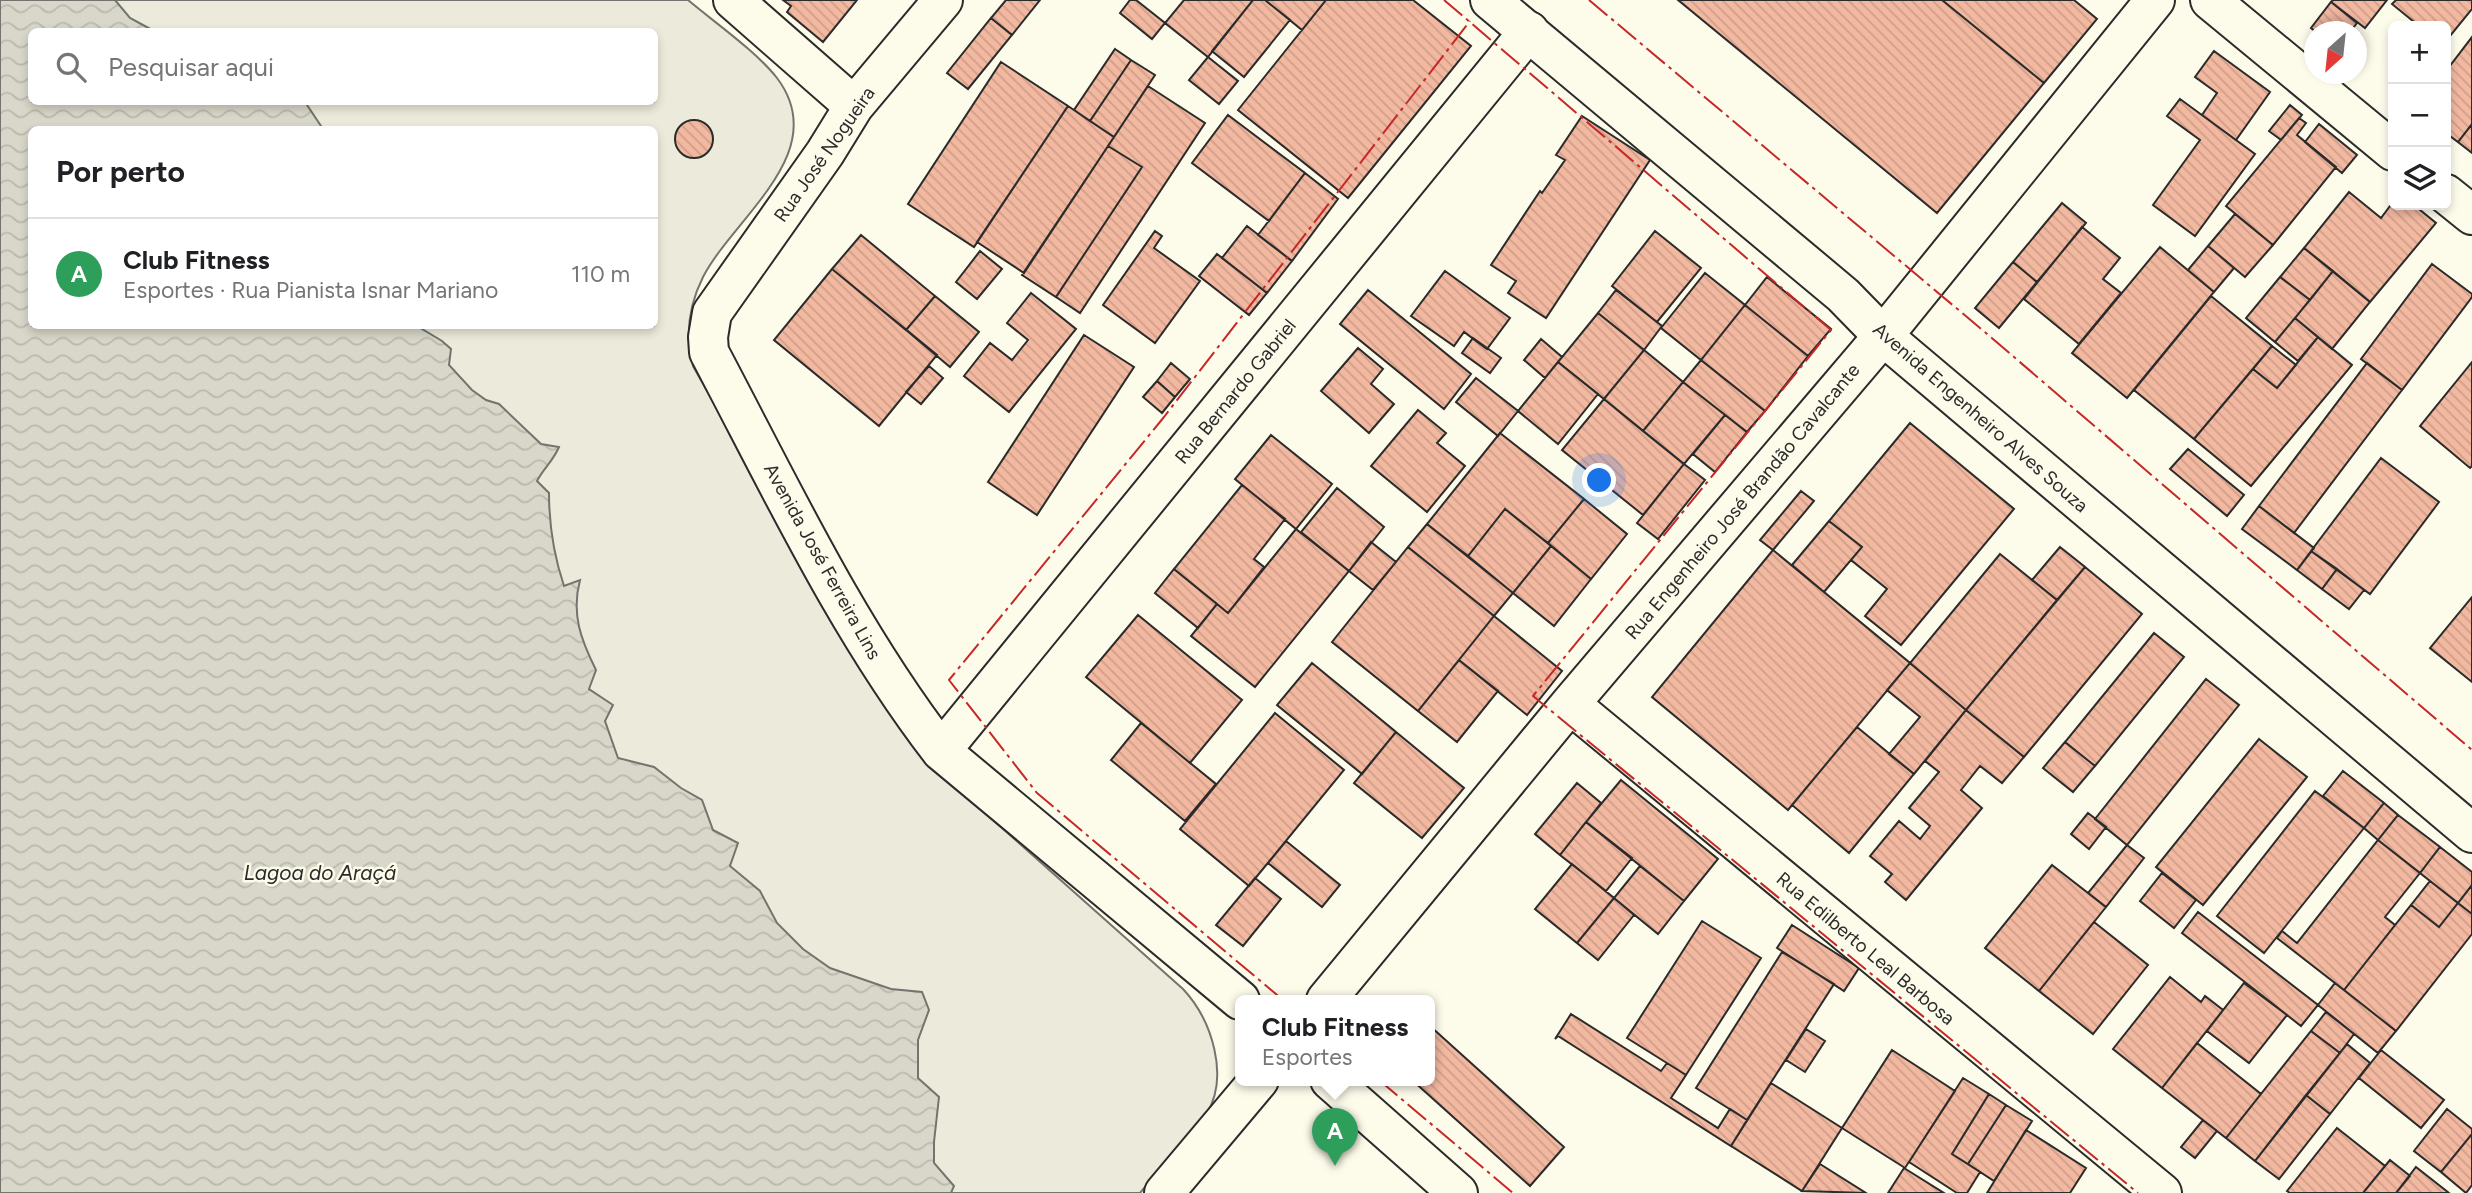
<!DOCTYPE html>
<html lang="pt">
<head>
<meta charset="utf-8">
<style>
  :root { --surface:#fff; --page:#f2f2f2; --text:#202124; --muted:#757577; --line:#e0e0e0; --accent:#1a73e8 }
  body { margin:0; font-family:Figtree,sans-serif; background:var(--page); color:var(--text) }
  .controls { position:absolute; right:21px; top:21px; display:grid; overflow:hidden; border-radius:10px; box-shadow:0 4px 10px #0003 }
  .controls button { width:63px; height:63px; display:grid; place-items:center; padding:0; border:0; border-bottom:2px solid var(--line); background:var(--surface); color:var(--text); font:35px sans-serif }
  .compass { position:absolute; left:2304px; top:21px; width:63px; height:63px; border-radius:50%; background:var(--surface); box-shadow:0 4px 10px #0003; rotate:207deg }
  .you { position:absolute; left:1600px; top:481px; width:24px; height:24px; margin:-18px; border:5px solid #fff; border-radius:50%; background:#1a73e8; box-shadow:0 0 0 10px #1a73e833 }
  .badge { display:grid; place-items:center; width:46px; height:46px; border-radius:50%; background:var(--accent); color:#fff; font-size:23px; font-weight:700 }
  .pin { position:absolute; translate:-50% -58px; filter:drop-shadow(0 2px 4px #0008) }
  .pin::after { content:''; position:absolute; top:37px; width:24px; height:21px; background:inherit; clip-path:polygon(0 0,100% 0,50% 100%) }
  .popup { position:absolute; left:1235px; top:995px; width:200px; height:91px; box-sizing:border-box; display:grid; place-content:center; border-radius:10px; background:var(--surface); filter:drop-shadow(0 2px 5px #0005); font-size:23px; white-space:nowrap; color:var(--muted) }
  .popup b { font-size:26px; color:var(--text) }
  .popup::after { content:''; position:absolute; left:50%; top:100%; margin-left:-14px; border:14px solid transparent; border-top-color:var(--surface) }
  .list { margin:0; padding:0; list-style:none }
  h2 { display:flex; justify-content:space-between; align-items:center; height:91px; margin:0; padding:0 28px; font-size:30px }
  h2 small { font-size:23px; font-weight:400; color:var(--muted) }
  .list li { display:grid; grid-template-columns:46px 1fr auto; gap:21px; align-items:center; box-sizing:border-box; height:112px; padding:0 28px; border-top:2px solid var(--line) }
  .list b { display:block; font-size:26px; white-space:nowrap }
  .list p { margin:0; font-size:23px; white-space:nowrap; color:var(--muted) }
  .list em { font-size:23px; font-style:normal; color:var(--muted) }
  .icon { flex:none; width:38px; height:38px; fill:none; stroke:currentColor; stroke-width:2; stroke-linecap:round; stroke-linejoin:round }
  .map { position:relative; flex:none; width:2472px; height:1193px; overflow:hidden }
  .search { position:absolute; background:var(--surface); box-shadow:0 4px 10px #0003; left:28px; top:28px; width:630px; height:77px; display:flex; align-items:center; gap:18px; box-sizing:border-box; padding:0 24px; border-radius:10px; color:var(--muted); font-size:26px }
  .panel { position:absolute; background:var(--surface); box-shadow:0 4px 10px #0003; left:28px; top:126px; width:630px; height:203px; border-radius:10px }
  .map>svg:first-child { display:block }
  .green { fill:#ecebdb; stroke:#74746e; stroke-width:2; fill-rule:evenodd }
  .water { fill:url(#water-waves); stroke:#74746e; stroke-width:2 }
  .building { fill:url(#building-back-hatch); stroke:#2b2b2b; stroke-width:2 }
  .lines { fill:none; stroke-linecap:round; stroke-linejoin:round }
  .street-casing { stroke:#2b2b2b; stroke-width:42 }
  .secondary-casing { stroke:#2b2b2b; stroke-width:42 }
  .street { stroke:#fdfbea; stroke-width:38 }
  .secondary { stroke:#fdfbea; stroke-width:38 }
  .power { stroke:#c62828; stroke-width:2; stroke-dasharray:24 5 3.5 5; stroke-linecap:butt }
  .labels { text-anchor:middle; stroke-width:5; stroke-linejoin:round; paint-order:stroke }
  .street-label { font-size:19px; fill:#2b2b2b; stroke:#fdfbea }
  .water-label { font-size:21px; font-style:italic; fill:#2b2b2b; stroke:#fdfbea }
</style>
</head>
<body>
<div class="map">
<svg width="2472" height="1193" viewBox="0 0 2472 1193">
  <defs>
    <pattern id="water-waves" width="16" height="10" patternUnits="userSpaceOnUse" patternTransform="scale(1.75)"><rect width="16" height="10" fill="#d8d7c9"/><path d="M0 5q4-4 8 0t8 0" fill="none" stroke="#bab9ad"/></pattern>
    <pattern id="building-back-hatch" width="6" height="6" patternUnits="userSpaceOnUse" patternTransform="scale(1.75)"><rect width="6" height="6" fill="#f2b8a0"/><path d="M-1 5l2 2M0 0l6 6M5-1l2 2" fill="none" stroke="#d09e8a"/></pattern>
  </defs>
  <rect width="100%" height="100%" fill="#fdfbea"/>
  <!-- green -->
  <path class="green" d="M0 0H688C714 22 757 52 777 78 833 152 734 217 703 277 689 305 685 336 693 366L844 632 937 770 1183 989C1212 1020 1230 1077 1206 1115L1140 1193H0ZM32 32H654V102H32ZM32 130H654V326H32Z"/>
  <!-- water -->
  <path class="water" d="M0 0H115L130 18 154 31 32 32V102H305L323 129 32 130V326H417L442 341 451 349 449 365 472 390 486 400 499 404 541 444 559 447C553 461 544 468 537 481L549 493C549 525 554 556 564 586L580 580C571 614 581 640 596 670L589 689 613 705 605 721 618 758 654 767 681 788 702 800 713 830 738 843 730 866 760 891 777 923 803 949 830 968 891 989 922 992 929 1010 918 1040V1078L939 1097 934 1142V1163L954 1186 951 1193H0Z"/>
  <!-- building -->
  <path class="building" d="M783 0H857L823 42 787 12 791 6Z
    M1006 0H1040L1012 35 991 18Z
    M1130 0H1136L1165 23 1152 39 1120 13Z
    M1184 0H1253L1208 57 1165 23Z
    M1253 0H1265L1290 20 1244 77 1212 51Z
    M1265 0H1326L1302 30Z
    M1326 0H1413L1471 46 1348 198 1238 110Z
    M1678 0H1942L2044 83 1937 213Z
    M1942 0H2074L2097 19 2044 83Z
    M2333 0H2387L2365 28 2331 2Z
    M2396 0H2472V9L2446 41V26H2419L2392 4Z
    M2331 2 2357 23 2350 32H2316L2311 28Z
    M991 18 1012 35 968 89 947 73Z
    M2472 37V124L2458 142 2446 133V71Z
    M1115 49 1131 60 1090 121 1074 110Z
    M2214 51 2270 92 2236 140 2202 115 2217 93 2195 77Z
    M1208 57 1238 81 1219 104 1189 80Z
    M1131 60 1155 75 1114 137 1090 121Z
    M1001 62 1068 106 974 247 908 204Z
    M1148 86 1205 123 1080 313 1056 297 1142 167 1108 146Z
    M2180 99 2255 154 2195 236 2153 205 2200 140 2167 116Z
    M2290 105 2302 115 2281 140 2269 131Z
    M1068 106 1114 137 1024 273 977 242Z
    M1228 115 1305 173 1269 221 1192 163Z
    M1582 116 1650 160 1546 318 1508 293 1516 281 1491 265 1540 191 1542 193 1565 160 1556 155Z
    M2299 118 2306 123 2297 135 2336 167 2273 245 2226 206Z
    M675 139a19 19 0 1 1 38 0a19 19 0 1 1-38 0Z
    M2319 124 2357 155 2342 173 2305 142Z
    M2472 124V153L2458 142Z
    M1108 146 1142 167 1056 297 1022 275Z
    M1305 173 1338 199 1292 261 1258 235Z
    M2349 192 2381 218 2393 202V205H2414L2436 223 2370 302 2304 248Z
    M2062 203 2086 223 2037 282 2013 262Z
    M2235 214 2273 245 2245 277 2208 246Z
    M1247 226 1292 261 1267 293 1222 258Z
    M2082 227 2120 258 2103 279 2121 293 2079 344 2024 299Z
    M1155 231 1162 236 1154 248 1200 281 1155 343 1103 305Z
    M1655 231 1701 268 1657 322 1612 286Z
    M861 235 935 296 906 330 832 269Z
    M2208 246 2234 268 2214 292 2188 270Z
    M2160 247 2214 292 2127 398 2072 353Z
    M2304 248 2333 271 2310 300 2280 277Z
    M980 251 1002 269 977 299 956 282Z
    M1217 254 1267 293 1249 315 1199 276Z
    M2013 262 2037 282 1999 328 1975 308Z
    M2432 264 2472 294V297L2402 390 2361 359Z
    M832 269 937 355 879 426 774 340Z
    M1445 271 1510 318 1487 349 1464 332 1454 346 1411 316Z
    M2333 271 2370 302 2332 349 2295 318Z
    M1705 273 1745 305 1701 360 1661 328Z
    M1767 277 1831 329 1808 356 1745 305Z
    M2280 277 2310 300 2275 342 2246 318Z
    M1368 290 1471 374 1444 409 1340 324Z
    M1616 290 1662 326 1644 350 1598 313Z
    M1031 293 1076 329 1009 412 964 376 990 343 1012 360 1028 340 1007 323Z
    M935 296 979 332 950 367 906 330Z
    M2211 296 2272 346 2194 439 2134 390Z
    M1745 305 1808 356 1765 411 1701 360Z
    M1598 313 1644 350 1604 399 1558 362Z
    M2295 318 2318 337 2298 361 2275 342Z
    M1084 335 1134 367 1037 515 988 482Z
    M2318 337 2352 365 2251 486 2194 439 2253 369 2277 388Z
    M1473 338 1501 358 1490 373 1462 353Z
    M1541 339 1562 357 1545 378 1524 360Z
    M2272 346 2296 365 2277 388 2253 369Z
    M1358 348 1383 369 1371 384 1394 404 1369 433 1321 391Z
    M1644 350 1683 382 1643 431 1604 399Z
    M1701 360 1765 411 1747 432 1683 382Z
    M1558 362 1598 394 1558 444 1518 411Z
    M2472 362V466L2470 468 2420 426Z
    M1171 363 1190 379 1175 397 1157 381Z
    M2367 363 2402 390 2294 533 2259 506Z
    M929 366 943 378 921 404 906 392Z
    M1476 378 1518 411 1498 436 1456 402Z
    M1157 381 1175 397 1162 413 1143 397Z
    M1683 382 1725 415 1684 464 1643 431Z
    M1604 399 1684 464 1643 515 1562 450Z
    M1418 410 1446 433 1437 443 1465 466 1427 512 1371 466Z
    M1725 415 1747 432 1715 472 1693 454Z
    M1910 423 2014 509 1901 645 1865 616 1887 589 1851 560 1862 547 1829 521Z
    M1500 433 1584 499 1548 543 1505 509 1468 556 1427 524Z
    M1271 435 1332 484 1296 529 1235 479Z
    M2188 449 2244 495 2227 516 2170 469Z
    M2381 458 2439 502 2370 594 2311 551Z
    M1684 464 1705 480 1658 539 1637 523Z
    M1242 485 1285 519 1254 559 1264 567 1228 613 1174 569Z
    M1337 488 1384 527 1349 571 1301 532Z
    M1801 491 1814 501 1773 550 1760 540Z
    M1584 499 1627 534 1591 579 1548 543Z
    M2259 506 2314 548 2297 570 2242 529Z
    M1505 509 1551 546 1513 593 1468 556Z
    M1829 521 1862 547 1824 592 1792 565Z
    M1427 524 1513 593 1494 616 1408 547Z
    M1296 529 1349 571 1255 687 1191 636 1217 604 1228 613Z
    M1371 542 1396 562 1373 590 1349 571Z
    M1551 546 1591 579 1554 626 1513 593Z
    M1408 547 1494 616 1418 711 1332 642Z
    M2060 547 2085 567 2057 600 2032 580Z
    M1773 550 1910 663 1788 810 1652 697Z
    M2311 551 2337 569 2322 589 2297 570Z
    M2000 554 2057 600 1966 710 1910 663Z
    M2085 567 2142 614 2024 757 1966 710Z
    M1174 569 1217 604 1198 628 1155 593Z
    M2337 569 2364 590 2349 609 2322 589Z
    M2472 597V682L2430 648Z
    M1138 615 1242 700 1190 763 1086 677Z
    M1494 616 1562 671 1527 715 1459 660Z
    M2154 633 2184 657 2095 766 2065 742Z
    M1459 660 1498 691 1457 742 1418 711Z
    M1312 663 1396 732 1362 774 1277 705Z
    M1910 663 1966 710 1914 774 1889 754 1920 717 1887 690Z
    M2206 679 2239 705 2127 845 2095 819Z
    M1966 710 2024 757 2002 783 1980 766 1961 790 1982 808 1906 900 1885 882 1892 874 1870 856 1899 821 1920 839 1930 826 1909 808 1939 772 1925 761Z
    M1275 713 1344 770 1249 886 1180 829Z
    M1141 723 1216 784 1185 821 1111 760Z
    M1857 727 1914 774 1849 853 1792 805Z
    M1396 732 1464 788 1422 838 1354 783Z
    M2259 739 2307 777 2203 905 2156 867Z
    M2065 742 2095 766 2073 792 2043 768Z
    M2343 771 2384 803 2364 828 2323 796Z
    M1621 780 1718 859 1684 901 1586 822Z
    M1577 783 1601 803 1560 855 1535 834Z
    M2315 791 2364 828 2264 953 2217 916Z
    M2384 803 2398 815 2378 840 2364 828Z
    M2088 813 2106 827 2089 849 2071 834Z
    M2398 815 2440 847 2420 873 2378 840Z
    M1586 822 1632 858 1606 891 1560 855Z
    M2378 840 2420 873 2385 917 2395 925 2344 990 2277 938 2282 931 2297 943Z
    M1286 841 1340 885 1322 907 1268 863Z
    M2127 845 2144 858 2106 907 2088 893Z
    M2440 847 2472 872V885L2458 903 2420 873Z
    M1572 864 1614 898 1577 943 1535 909Z
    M2052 865 2106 907 2039 991 1985 948Z
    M1640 866 1684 901 1658 934 1614 898Z
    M2162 873 2196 900 2174 928 2140 901Z
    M1255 878 1281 899 1243 946 1216 925Z
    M2430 881 2458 903 2439 927 2411 905Z
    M2472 885V914L2458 903Z
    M1614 898 1634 915 1598 960 1577 943Z
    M2458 903 2472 914V934L2396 1031 2344 990 2411 905 2439 927Z
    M2198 912 2318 1005 2301 1026 2182 933Z
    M1702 921 1761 958 1686 1075 1627 1038Z
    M2094 922 2148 965 2093 1034 2039 991Z
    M1792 925 1859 968 1844 991 1777 948Z
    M1782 952 1834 984 1747 1120 1696 1088Z
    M2170 977 2201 1002 2205 996 2223 1010 2162 1088 2113 1049Z
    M2244 983 2287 1015 2249 1063 2207 1031Z
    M2335 983 2396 1031 2378 1053 2318 1005Z
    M2326 1012 2354 1034 2340 1053 2311 1031Z
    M1571 1014 1661 1071 1667 1063 1686 1075 1671 1098 1718 1128 1730 1109 1747 1120 1731 1146 1558 1036 1555 1039Z
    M1430 1026 1564 1147 1530 1186 1412 1080H1430Z
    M1806 1029 1825 1041 1805 1072 1786 1060Z
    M2311 1031 2340 1053 2255 1161 2226 1138Z
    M2197 1043 2261 1094 2226 1138 2162 1088Z
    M2347 1044 2370 1063 2330 1114 2306 1095Z
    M1892 1050 1955 1091 1905 1168 1842 1128Z
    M2381 1050 2444 1100 2421 1128 2359 1078Z
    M1963 1078 1989 1094 1952 1154 1980 1172 1967 1193H1957L1909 1162Z
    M1771 1083 1842 1128 1802 1191 1731 1146Z
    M1989 1094 2006 1105 1968 1164 1952 1154Z
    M2306 1095 2330 1114 2279 1179 2255 1161Z
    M2006 1105 2032 1121 1994 1181 1968 1164Z
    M2447 1109 2472 1129V1134L2441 1172 2414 1151Z
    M2203 1120 2217 1131 2195 1158 2181 1147Z
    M2337 1128 2385 1166 2363 1193H2290L2287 1191Z
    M2026 1130 2086 1168 2070 1193H1987Z
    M2472 1134V1185L2466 1193 2441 1172Z
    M2390 1160 2410 1176 2396 1193H2363Z
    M1820 1164 1866 1193 1802 1191Z
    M2416 1167 2449 1193H2396Z
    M1904 1168 1944 1193H1888Z"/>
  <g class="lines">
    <!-- street casing -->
    <g class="street-casing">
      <path id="street" d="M733 0 854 106
        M943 0 854 106 825 153 712 313 708 337 709 352C781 488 847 629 941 751L1240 1000
        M2210 0 2393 151
        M2446 194 2472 215
        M1570 704 2162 1193
        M941 751 1529 31
        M1326 1000 1570 704 1883 336 2155 0
        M1330 1080 1458 1193
        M1164 1193 1259 1080"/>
    </g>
    <!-- secondary casing -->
    <g class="secondary-casing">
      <path id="secondary" d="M1490 0 1843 295 1883 336 2472 833"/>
    </g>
    <!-- street -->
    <use href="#street" class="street"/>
    <!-- secondary -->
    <use href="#secondary" class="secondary"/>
    <!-- power -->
    <path class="power" d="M1444 0 1831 330 1533 696 2138 1193
      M1589 0 1986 333 2472 750
      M1283 1000 1037 793 949 680 1164 417 1470 21
      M1379 1080 1513 1193"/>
  </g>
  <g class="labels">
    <!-- street labels -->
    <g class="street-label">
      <text transform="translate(824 154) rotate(-55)" y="7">Rua José Nogueira</text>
      <text transform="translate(1235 391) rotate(-51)" y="7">Rua Bernardo Gabriel</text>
      <text transform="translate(1981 417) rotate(41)" y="7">Avenida Engenheiro Alves Souza</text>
      <text transform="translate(1742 501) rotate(-50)" y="7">Rua Engenheiro José Brandão Cavalcante</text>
      <text transform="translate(823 561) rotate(61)" y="7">Avenida José Ferreira Lins</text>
      <text transform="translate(1866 948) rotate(40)" y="7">Rua Edilberto Leal Barbosa</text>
    </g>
    <!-- water labels -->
    <g class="water-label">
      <text x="320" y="880">Lagoa do Araçá</text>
    </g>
  </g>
</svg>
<div class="controls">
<button>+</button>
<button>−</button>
<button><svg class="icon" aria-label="layers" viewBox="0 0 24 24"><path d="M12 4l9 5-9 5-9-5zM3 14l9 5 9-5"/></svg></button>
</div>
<svg class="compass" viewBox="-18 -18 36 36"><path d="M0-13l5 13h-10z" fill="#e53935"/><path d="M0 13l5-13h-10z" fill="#757577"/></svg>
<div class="you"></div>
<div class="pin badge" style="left:1335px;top:1166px;background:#2e9e5b">A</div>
<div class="popup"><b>Club Fitness</b>Esportes</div>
<div class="search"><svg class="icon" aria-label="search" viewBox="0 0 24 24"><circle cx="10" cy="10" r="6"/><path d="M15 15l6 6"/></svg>Pesquisar aqui</div>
<section class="panel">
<h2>Por perto<small></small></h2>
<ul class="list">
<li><span class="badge" style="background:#2e9e5b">A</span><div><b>Club Fitness</b><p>Esportes · Rua Pianista Isnar Mariano</p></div><em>110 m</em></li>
</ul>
</section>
</div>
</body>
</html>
